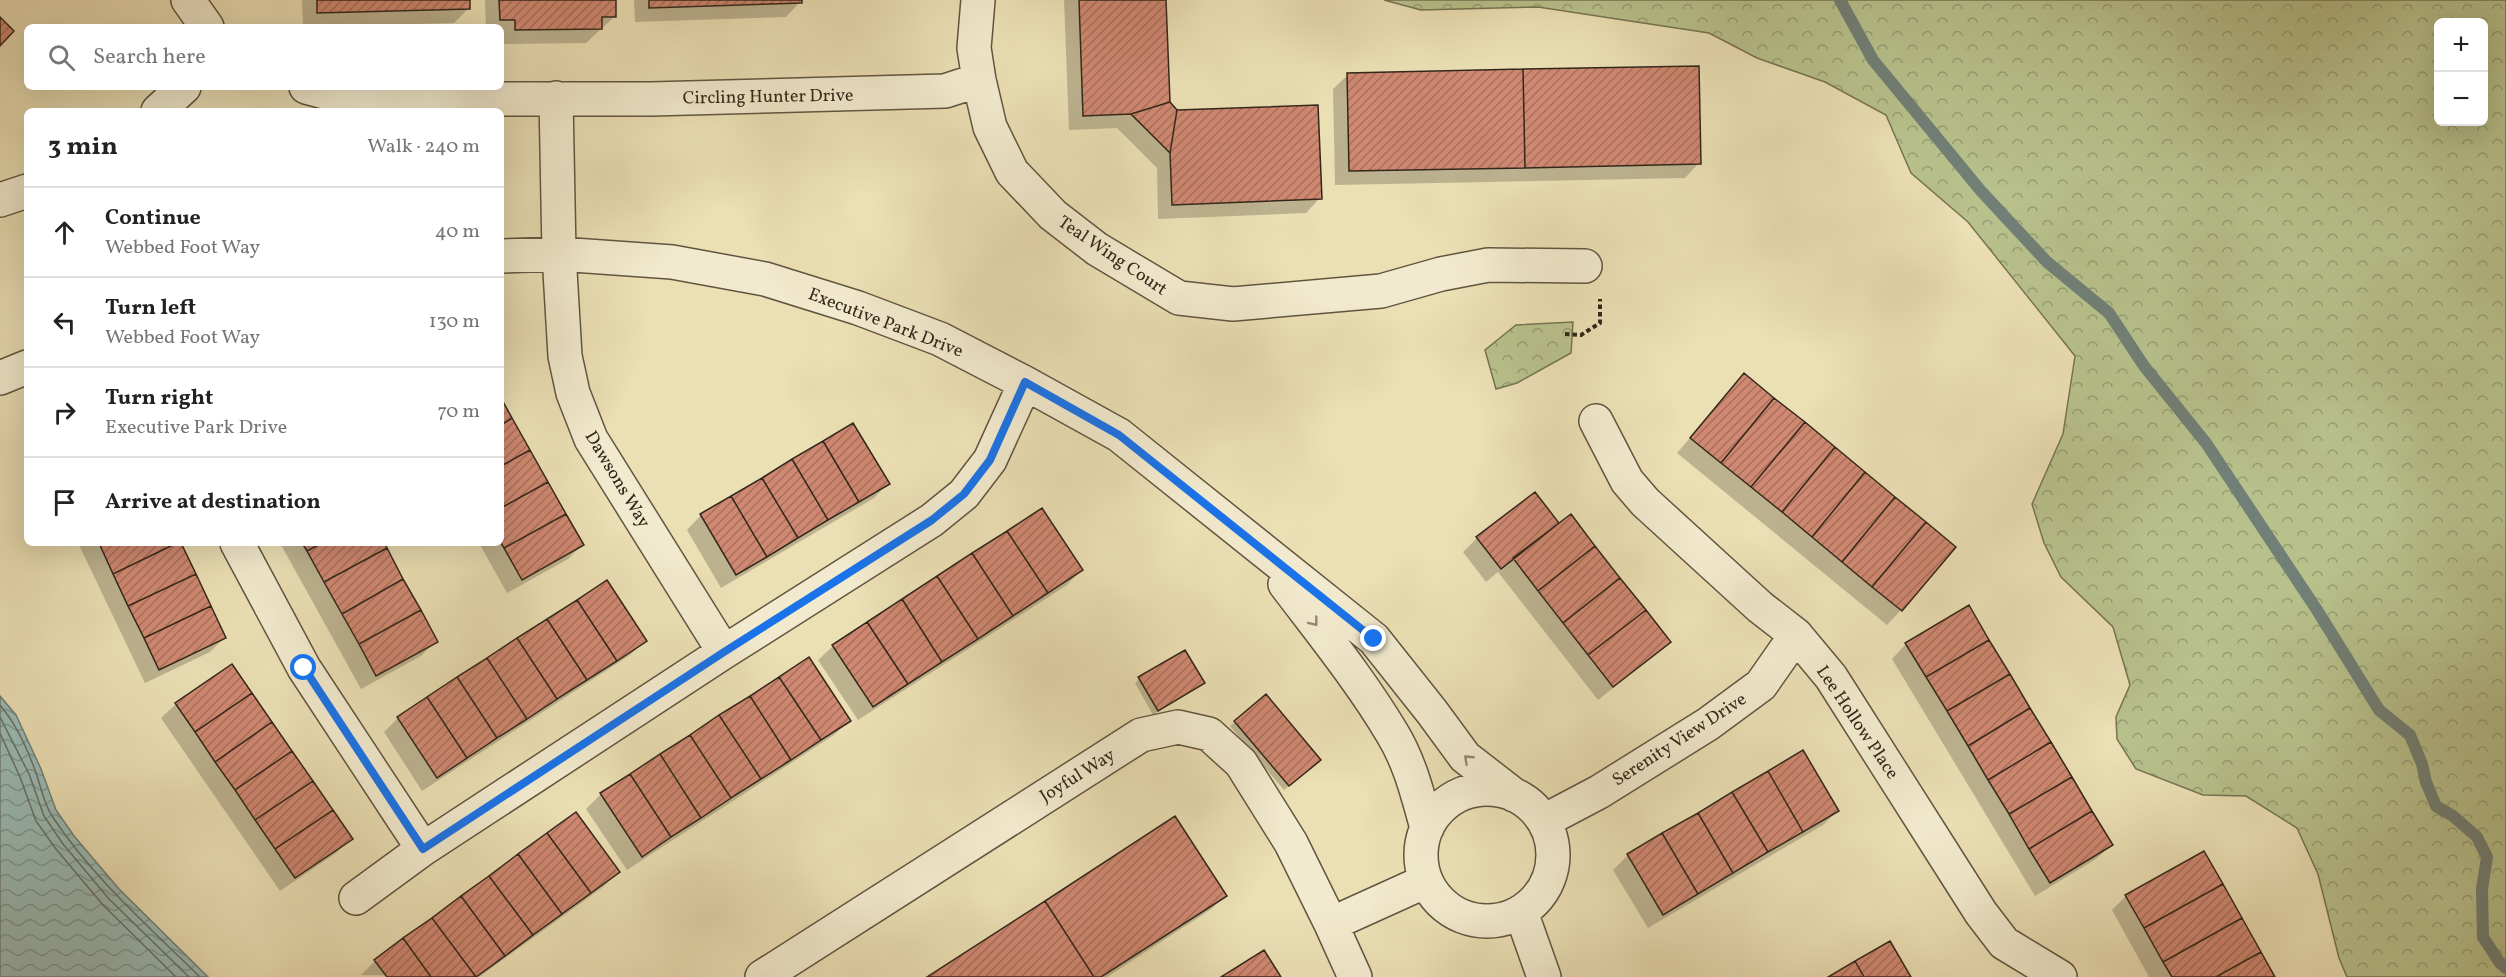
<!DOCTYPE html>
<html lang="en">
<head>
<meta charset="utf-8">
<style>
  :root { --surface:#fff; --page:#f2f2f2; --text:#222; --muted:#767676; --line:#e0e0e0 }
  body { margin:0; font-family:Vollkorn,serif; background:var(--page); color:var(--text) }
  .controls { position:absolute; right:18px; top:18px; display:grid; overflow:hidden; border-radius:9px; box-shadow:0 6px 24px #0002 }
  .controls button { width:54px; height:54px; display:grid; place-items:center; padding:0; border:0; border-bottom:2px solid var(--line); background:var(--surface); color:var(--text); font:30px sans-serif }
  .stop { position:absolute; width:18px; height:18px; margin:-14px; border:4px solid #1a73e8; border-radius:50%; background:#fff }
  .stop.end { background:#1a73e8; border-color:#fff; box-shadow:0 2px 6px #0008 }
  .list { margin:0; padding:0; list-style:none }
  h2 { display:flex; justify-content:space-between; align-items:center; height:78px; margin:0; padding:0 24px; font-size:26px }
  h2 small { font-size:20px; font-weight:400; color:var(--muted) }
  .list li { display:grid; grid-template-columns:39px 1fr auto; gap:18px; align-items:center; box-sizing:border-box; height:90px; padding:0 24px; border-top:2px solid var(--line) }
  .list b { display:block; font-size:22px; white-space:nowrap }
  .list p { margin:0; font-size:20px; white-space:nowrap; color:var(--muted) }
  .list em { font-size:20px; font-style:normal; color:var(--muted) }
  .icon { flex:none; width:33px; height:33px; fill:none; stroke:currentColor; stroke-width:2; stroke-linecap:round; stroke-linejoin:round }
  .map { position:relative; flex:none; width:2506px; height:977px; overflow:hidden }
  .search { position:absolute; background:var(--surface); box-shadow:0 6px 24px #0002; left:24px; top:24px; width:480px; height:66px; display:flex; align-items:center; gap:15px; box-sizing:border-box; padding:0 21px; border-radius:9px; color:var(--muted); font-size:22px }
  .panel { position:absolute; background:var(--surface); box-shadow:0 6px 24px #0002; left:24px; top:108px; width:480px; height:438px; border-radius:9px }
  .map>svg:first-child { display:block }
  .forest { fill:url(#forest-crowns); stroke:#767453; stroke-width:1.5; fill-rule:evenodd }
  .water { fill:url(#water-waves); stroke:#718077; stroke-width:1.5 }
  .shadow { fill:#0003 }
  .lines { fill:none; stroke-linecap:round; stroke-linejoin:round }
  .shore { stroke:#667168; stroke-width:1.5 }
  .stream { stroke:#718077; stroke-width:12 }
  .building { fill:url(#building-hatch); stroke:#33271a; stroke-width:1.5 }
  .street-casing { stroke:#615540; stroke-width:36 }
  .path { stroke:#33271a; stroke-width:4; stroke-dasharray:4.5 3; stroke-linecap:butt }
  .street { stroke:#f2eace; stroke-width:33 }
  .oneway { stroke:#928874 }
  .route { stroke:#1a73e8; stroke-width:8 }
  .labels { text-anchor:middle; stroke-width:6; stroke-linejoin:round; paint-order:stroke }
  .street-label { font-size:18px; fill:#33271a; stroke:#f2eace }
</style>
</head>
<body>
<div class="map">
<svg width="2506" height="977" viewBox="0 0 2506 977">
  <defs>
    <pattern id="forest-crowns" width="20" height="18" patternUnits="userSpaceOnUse" patternTransform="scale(1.5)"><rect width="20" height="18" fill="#b8c18c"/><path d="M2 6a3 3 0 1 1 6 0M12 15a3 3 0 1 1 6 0" fill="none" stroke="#969d72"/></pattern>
    <pattern id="water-waves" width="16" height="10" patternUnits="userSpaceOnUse" patternTransform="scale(1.5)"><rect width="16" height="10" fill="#9abbb5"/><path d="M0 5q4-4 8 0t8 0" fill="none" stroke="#7e9892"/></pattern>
    <pattern id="building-hatch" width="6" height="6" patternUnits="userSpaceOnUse" patternTransform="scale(1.5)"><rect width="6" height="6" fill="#cf8871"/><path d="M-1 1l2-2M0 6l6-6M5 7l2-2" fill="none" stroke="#a96f5c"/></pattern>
  </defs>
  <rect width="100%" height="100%" fill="#ebdfb4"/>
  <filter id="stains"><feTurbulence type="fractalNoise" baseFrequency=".00333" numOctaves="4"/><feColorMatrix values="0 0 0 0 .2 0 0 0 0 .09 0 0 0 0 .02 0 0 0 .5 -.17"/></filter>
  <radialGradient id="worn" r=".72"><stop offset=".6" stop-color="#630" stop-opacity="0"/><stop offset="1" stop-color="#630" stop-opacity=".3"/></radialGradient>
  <!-- forest -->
  <path class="forest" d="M1384 0H2506V977H2347L2339 958 2318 874 2297 828 2246 796 2203 795 2136 769 2117 739 2116 717 2130 685 2113 627 2061 577 2044 543 2032 504 2063 434 2075 356 1968 222 1911 173 1886 115 1825 82 1757 58 1709 33 1538 7 1421 10ZM2484 22V122H2438V22Z
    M1573 322 1571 353 1517 383 1496 389 1485 350 1516 325Z"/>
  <!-- water -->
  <path class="water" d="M0 696 16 715 41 769 56 810 74 836 119 889 208 977H0Z"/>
  <!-- shadow -->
  <path class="shadow" d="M302 0H468L469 8 454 23 303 27Z
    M485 0H614V17L586 43 501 44V27H486Z
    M634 0H800V2L786 17 635 22Z
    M1064 0H1164L1168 103 1177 111 1320 198 1306 213 1158 219 1157 168 1117 128 1069 130Z
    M1348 75 1699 163 1685 178 1335 185 1333 89Z
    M1744 375 1901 610 1887 625 1677 453Z
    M501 401 582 545 568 559 507 593 479 543H501Z
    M888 483 874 498 721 588 687 530 701 515Z
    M1535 494 1559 525 1669 642 1654 656 1598 700 1498 572 1486 582 1463 552 1477 538Z
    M78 543H179L224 638 210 652 145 683Z
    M280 543H382L436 641 421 656 361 689Z
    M1081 570 1067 585 858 720 818 660 833 646Z
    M645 641 630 655 422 791 384 732 398 718Z
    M1906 644 2111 845 2096 859 2035 896 1892 659Z
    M809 659 849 721 834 735 627 870 586 809 601 794Z
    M231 666 351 839 336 853 280 891 161 718 176 704Z
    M1139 679 1203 683 1153 715 1135 683Z
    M1235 722 1314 764 1284 790 1230 726Z
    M1803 752 1837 811 1823 825 1648 928 1613 870 1628 855Z
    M618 872 603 887 479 977 361 975 375 961Z
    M1225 896 1210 910 1107 977H930Z
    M2126 896 2273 977H2149L2112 910Z"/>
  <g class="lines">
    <!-- shore -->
    <path class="shore" d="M0 705C16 724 28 750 36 773 41 787 44 804 52 816 92 877 148 926 200 977
      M0 717 29 774 44 816 63 844 109 899 189 977
      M0 733 20 777 36 821 56 849 103 905 176 977"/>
    <!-- stream -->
    <path class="stream" d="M1840 0 1873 60 1981 191 2047 262 2109 313 2144 366 2206 443 2317 610 2379 710 2410 735 2422 764 2426 782 2436 806 2453 816 2477 837 2487 857 2482 889 2483 937 2500 963 2506 968"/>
  </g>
  <!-- building -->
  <path class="building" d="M317 0H470V9L317 13Z
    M499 0H616V17H602V29L515 30V20H500Z
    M649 0H802V3L649 8Z
    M1079 0H1166L1170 102 1131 114 1083 116Z
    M0 17 14 31 0 46Z
    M1699 66 1701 164 1525 168 1523 69Z
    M1523 69 1525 168 1349 171 1347 73Z
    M1170 102 1177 110 1170 153 1131 114Z
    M1318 105 1322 199 1172 205 1170 153 1177 110Z
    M1744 373 1774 398 1721 463 1690 438Z
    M501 398 512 418 501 425Z
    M1774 398 1805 422 1751 487 1721 463Z
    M512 418 530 450 501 466V425Z
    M1805 422 1835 447 1782 512 1751 487Z
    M853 423 890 484 859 502 823 441Z
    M823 441 859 502 828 520 792 459Z
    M1835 447 1865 472 1812 537 1782 512Z
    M530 450 548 482 501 508V466Z
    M792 459 828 520 798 538 762 478Z
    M1865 472 1895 497 1842 562 1812 537Z
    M762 478 798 538 767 557 731 496Z
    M548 482 566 514 504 548 501 543V508Z
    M1535 492 1559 523 1501 569 1476 537Z
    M731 496 767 557 736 575 700 514Z
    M1895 497 1926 522 1872 587 1842 562Z
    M1042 508 1083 570 1048 593 1007 531Z
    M566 514 584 545 522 580 504 548Z
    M1571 514 1595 546 1538 591 1513 558Z
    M1926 522 1956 547 1902 611 1872 587Z
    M1007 531 1048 593 1013 616 972 553Z
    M99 543H177L113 574Z
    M177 543H181L196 574 128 606 113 574Z
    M302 543H322L307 551Z
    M322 543H384L387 548 324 582 307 551Z
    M1595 546 1620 578 1563 623 1538 591Z
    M387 548 403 579 342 614 324 582Z
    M972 553 1013 616 978 639 937 576Z
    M196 574 211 606 144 638 128 606Z
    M937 576 978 639 942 662 902 599Z
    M1620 578 1646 610 1588 655 1563 623Z
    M403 579 421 610 359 644 342 614Z
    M607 580 647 641 617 661 577 600Z
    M902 599 942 662 908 684 867 622Z
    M577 600 617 661 587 680 547 619Z
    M1969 605 1989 640 1926 677 1905 643Z
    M211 606 226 638 159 670 144 638Z
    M421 610 438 642 376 676 359 644Z
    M1646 610 1671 642 1613 687 1588 655Z
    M547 619 587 680 557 699 517 638Z
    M867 622 908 684 873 707 832 645Z
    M517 638 557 699 527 719 487 658Z
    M1989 640 2010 674 1947 711 1926 677Z
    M1185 650 1205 683 1158 711 1138 677Z
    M809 657 851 721 821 740 779 677Z
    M487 658 527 719 497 738 457 677Z
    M232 664 252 693 195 732 175 703Z
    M2010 674 2030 708 1968 746 1947 711Z
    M457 677 497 738 467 758 427 697Z
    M779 677 821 740 791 760 750 696Z
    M252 693 272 722 215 762 195 732Z
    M1266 694 1321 760 1289 786 1234 721Z
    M750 696 791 760 761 779 719 715Z
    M427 697 467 758 437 778 397 717Z
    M2030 708 2051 742 1988 780 1968 746Z
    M719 715 761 779 731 798 690 735Z
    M272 722 292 751 235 790 215 762Z
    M690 735 731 798 701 818 660 754Z
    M2051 742 2072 777 2009 814 1988 780Z
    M1803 750 1839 811 1803 832 1768 771Z
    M292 751 313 781 255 820 235 790Z
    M660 754 701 818 671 837 630 774Z
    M1768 771 1803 832 1768 852 1732 792Z
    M630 774 671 837 642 857 600 793Z
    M2072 777 2092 811 2029 849 2009 814Z
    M313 781 333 810 275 849 255 820Z
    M1732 792 1768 852 1733 873 1698 813Z
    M333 810 353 839 295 878 275 849Z
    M2092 811 2113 845 2050 883 2029 849Z
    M576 812 620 872 591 893 547 833Z
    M1698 813 1733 873 1698 894 1662 833Z
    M1175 816 1227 896 1101 977H1094L1045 901Z
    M547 833 591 893 562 914 518 854Z
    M1662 833 1698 894 1663 915 1627 854Z
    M2204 851 2223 884 2144 928 2125 895Z
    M518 854 562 914 533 935 489 876Z
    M489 876 533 935 505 956 461 896Z
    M2223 884 2242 918 2163 962 2144 928Z
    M461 896 505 956 476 977 432 918Z
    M1045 901 1094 977H927Z
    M432 918 476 977H431L403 938Z
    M2242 918 2261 952 2216 977H2172L2163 962Z
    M403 938 431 977H387L374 960Z
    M1890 941 1911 977H1864L1855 961Z
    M1264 950 1281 977H1221Z
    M2261 952 2275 977H2216Z
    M1855 961 1864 977H1828Z"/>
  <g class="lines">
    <!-- street casing -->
    <g class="street-casing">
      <path id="street" d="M188 0 207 27
        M978 0 974 48 979 80 990 127 1012 172 1053 215 1097 249 1179 298 1233 304 1381 291 1441 274 1488 265 1585 266
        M306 87 351 99H651L945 91 979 80
        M556 98 559 254 565 356 573 393 591 439 724 652
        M158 111 184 87
        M0 200 27 191
        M501 256 559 254 672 262 765 279 858 308 940 339 1025 383 1119 435 1374 639 1432 712 1465 757 1514 795
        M0 378 27 367
        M1596 421 1627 481 1645 502 1760 607 1796 635 1831 677 1981 913 2004 943 2060 977
        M237 543 304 668 423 849
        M1285 584C1322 633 1361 681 1392 733 1410 762 1418 796 1427 828
        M1421 855a66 66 0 1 1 132 0a66 66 0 1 1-132 0Z
        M1544 821 1599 792 1708 724 1761 685 1796 635
        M356 898 423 849 724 652 932 520 964 494 990 460 1025 383
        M1521 912 1544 977
        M762 977 1141 735 1178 727 1209 734 1241 763 1291 843 1331 924
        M1355 977 1331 924 1426 881"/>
    </g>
    <!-- path -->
    <path class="path" d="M1565 334 1581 335 1600 323V299"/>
    <!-- street -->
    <use href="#street" class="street"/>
  </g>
  <!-- one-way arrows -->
  <defs><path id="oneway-chevron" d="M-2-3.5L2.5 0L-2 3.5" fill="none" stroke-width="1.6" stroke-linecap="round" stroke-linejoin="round" transform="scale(1.5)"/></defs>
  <g class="oneway">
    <use href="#oneway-chevron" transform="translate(1314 622) rotate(52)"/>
    <use href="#oneway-chevron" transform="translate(1468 759) rotate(-137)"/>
  </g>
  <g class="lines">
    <!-- route -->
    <path class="route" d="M304 668 423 849 724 652 932 520 964 494 990 460 1025 382 1119 435 1374 639"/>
  </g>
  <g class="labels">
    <!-- street labels -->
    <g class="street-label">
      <text transform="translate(768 96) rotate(-1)" y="6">Circling Hunter Drive</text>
      <text transform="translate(1113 255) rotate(34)" y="6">Teal Wing Court</text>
      <text transform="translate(886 322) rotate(21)" y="6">Executive Park Drive</text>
      <text transform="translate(618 479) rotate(59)" y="6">Dawsons Way</text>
      <text transform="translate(1858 722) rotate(56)" y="6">Lee Hollow Place</text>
      <text transform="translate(1679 739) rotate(-33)" y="6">Serenity View Drive</text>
      <text transform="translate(1077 775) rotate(-32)" y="6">Joyful Way</text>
    </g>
  </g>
  <rect width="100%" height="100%" filter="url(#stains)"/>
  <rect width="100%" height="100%" fill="url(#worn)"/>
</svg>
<div class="controls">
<button>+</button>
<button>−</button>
</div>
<div class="stop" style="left:304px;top:668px"></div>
<div class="stop end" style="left:1374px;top:639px"></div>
<div class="search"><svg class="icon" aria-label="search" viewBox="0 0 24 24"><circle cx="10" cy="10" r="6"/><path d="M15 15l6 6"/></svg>Search here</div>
<section class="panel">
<h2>3 min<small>Walk · 240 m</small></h2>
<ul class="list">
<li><svg class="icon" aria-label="ahead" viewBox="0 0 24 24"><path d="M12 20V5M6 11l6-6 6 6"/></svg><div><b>Continue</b><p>Webbed Foot Way</p></div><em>40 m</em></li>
<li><svg class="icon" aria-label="left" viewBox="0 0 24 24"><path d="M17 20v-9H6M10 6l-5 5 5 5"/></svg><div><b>Turn left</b><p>Webbed Foot Way</p></div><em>130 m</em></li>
<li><svg class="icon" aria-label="right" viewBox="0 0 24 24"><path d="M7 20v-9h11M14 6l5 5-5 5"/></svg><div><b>Turn right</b><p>Executive Park Drive</p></div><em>70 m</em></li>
<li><svg class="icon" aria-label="arrive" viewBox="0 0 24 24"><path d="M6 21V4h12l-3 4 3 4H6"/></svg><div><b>Arrive at destination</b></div></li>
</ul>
</section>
</div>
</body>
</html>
